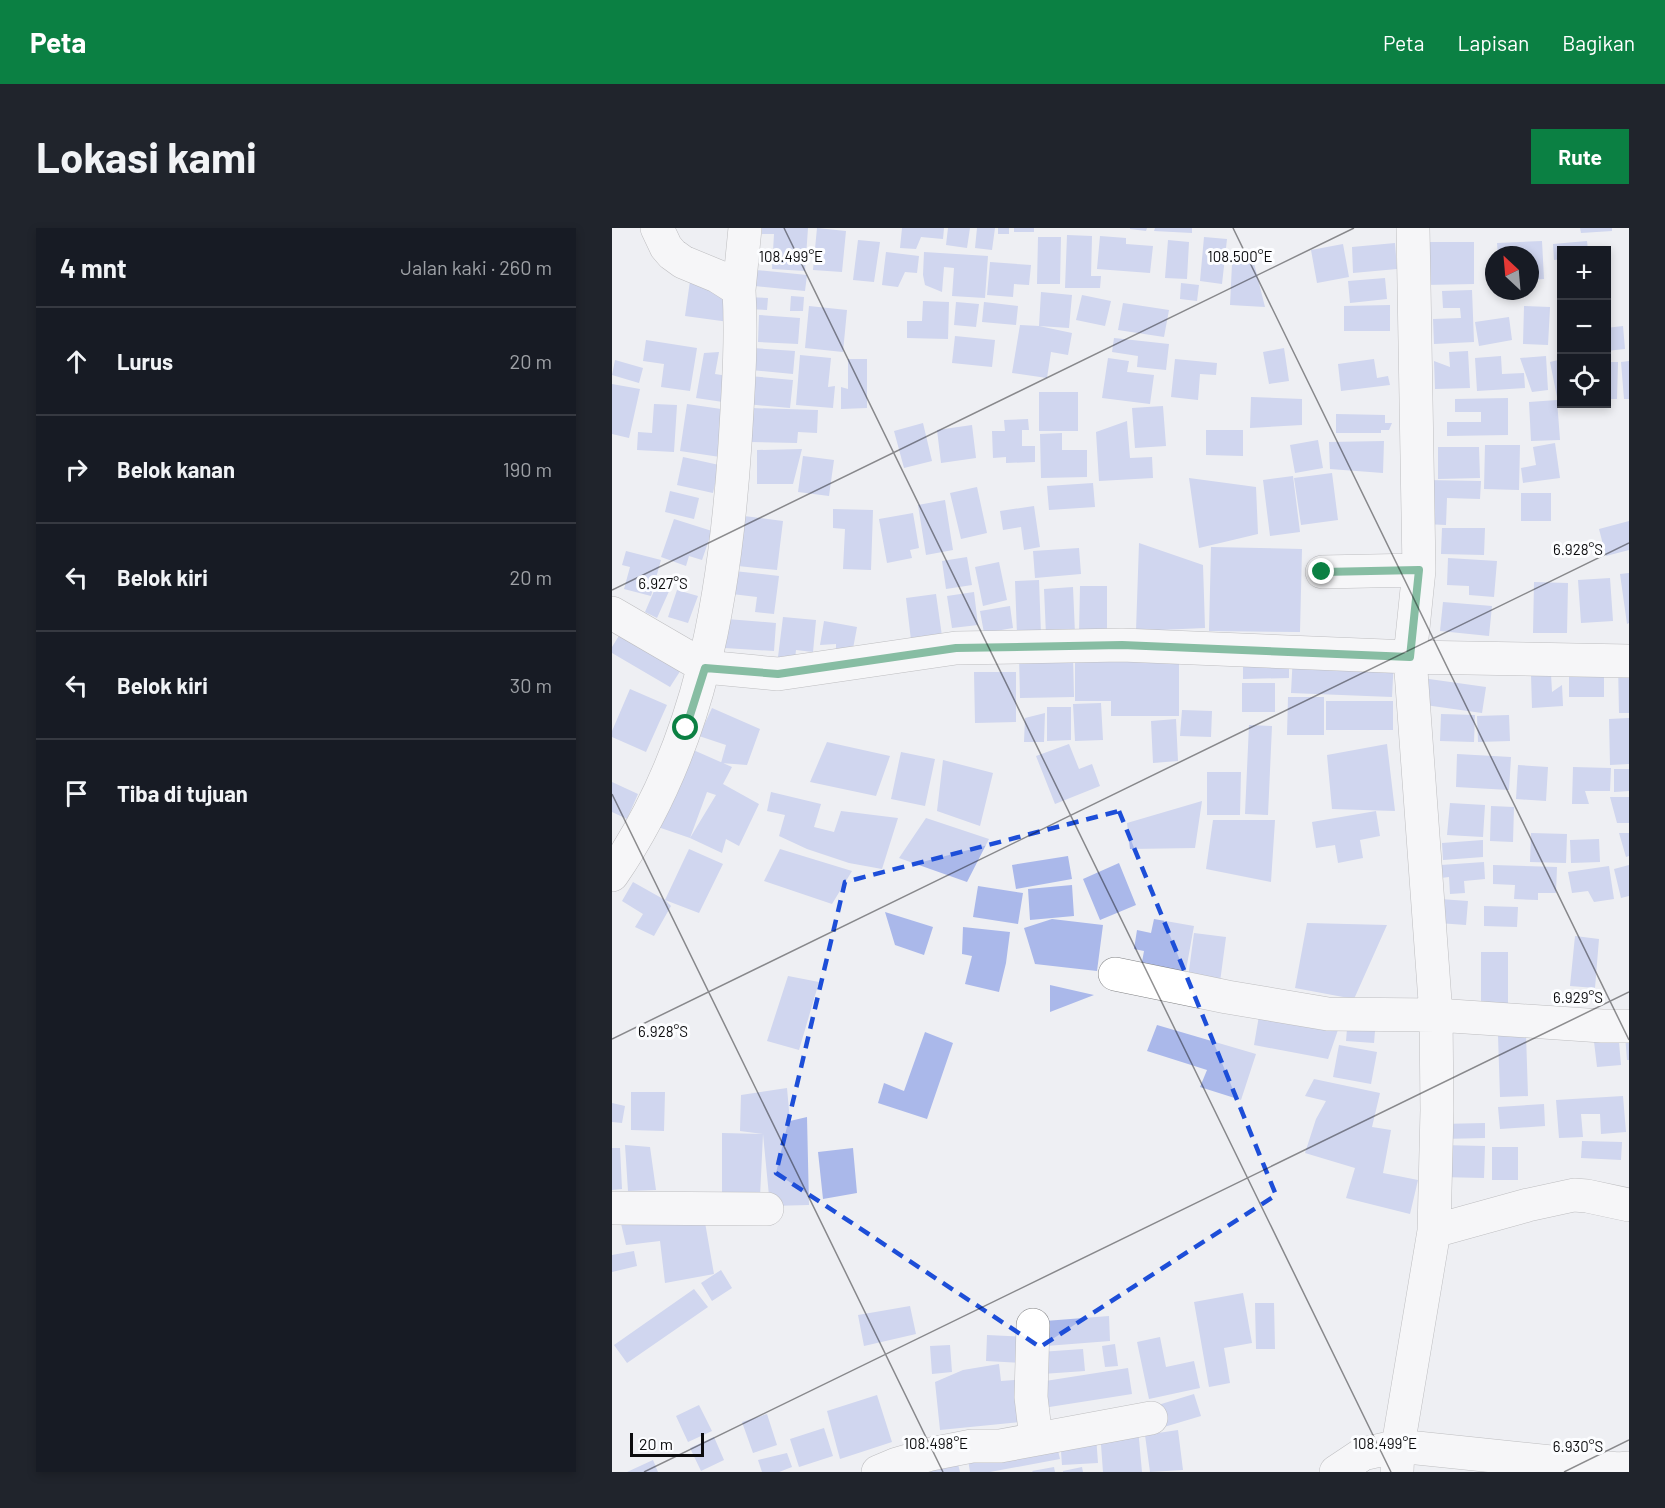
<!DOCTYPE html>
<html lang="id">
<head>
<meta charset="utf-8">
<style>
  :root { --surface:#171b24; --page:#20242c; --text:#f1f3f6; --muted:#9ea1a6; --line:#363941; --accent:#0b8043 }
  body { margin:0; font-family:Barlow,sans-serif; background:var(--page); color:var(--text) }
  .controls { position:absolute; right:18px; top:18px; display:grid; overflow:hidden; border-radius:0px; box-shadow:0 3px 9px #0003 }
  .controls button { width:54px; height:54px; display:grid; place-items:center; padding:0; border:0; border-bottom:2px solid var(--line); background:var(--surface); color:var(--text); font:30px sans-serif }
  .compass { position:absolute; left:873px; top:18px; width:54px; height:54px; border-radius:50%; background:var(--surface); box-shadow:0 3px 9px #0003; rotate:334deg }
  .scale { position:absolute; left:18px; bottom:15px; width:74px; box-sizing:border-box; padding-left:6px; border:3px solid #0c0c0e; border-top:0; font-size:16px; line-height:21px; white-space:nowrap; color:#0c0c0e; -webkit-text-stroke:4px #fcfdff; paint-order:stroke }
  .stop { position:absolute; width:18px; height:18px; margin:-14px; border:4px solid #0b8043; border-radius:50%; background:#fff }
  .stop.end { background:#0b8043; border-color:#fff; box-shadow:0 2px 6px #0008 }
  .list { margin:0; padding:0; list-style:none }
  h2 { display:flex; justify-content:space-between; align-items:center; height:78px; margin:0; padding:0 24px; font-size:26px }
  h2 small { font-size:20px; font-weight:400; color:var(--muted) }
  .list li { display:grid; grid-template-columns:39px 1fr auto; gap:18px; align-items:center; box-sizing:border-box; height:108px; padding:0 24px; border-top:2px solid var(--line) }
  .list b { display:block; font-size:22px; white-space:nowrap }
  .list em { font-size:20px; font-style:normal; color:var(--muted) }
  .icon { flex:none; width:33px; height:33px; fill:none; stroke:currentColor; stroke-width:2; stroke-linecap:round; stroke-linejoin:round }
  .map { position:relative; flex:none; width:1017px; height:1244px; overflow:hidden; border-radius:0px }
  header { display:flex; align-items:center; gap:36px; box-sizing:border-box; height:84px; padding:0 30px; background:var(--accent); color:#fff }
  header strong { font-size:28px }
  nav { display:flex; gap:33px; margin-inline-start:auto; font-size:21px }
  .intro { display:flex; align-items:center; justify-content:space-between; box-sizing:border-box; height:144px; padding:0 36px }
  h1 { margin:0; font-size:42px }
  .button { padding:15px 27px; border-radius:0px; background:var(--accent); color:#fff; font-size:21px; font-weight:700 }
  main { display:flex; gap:36px; padding:0 36px }
  aside { flex:1; background:var(--surface); border-radius:0px; box-shadow:0 3px 9px #0003 }
  .map>svg:first-child { display:block }
  .building { fill:#aab8ea }
  .lines { fill:none; stroke-linecap:round; stroke-linejoin:round }
  .minor-casing { stroke:#828385; stroke-width:34 }
  .minor { stroke:#fff; stroke-width:33 }
  .route { stroke:#0b8043; stroke-width:8 }
  .marked { fill:none; stroke:#1d4ed8; stroke-width:4.5; stroke-dasharray:12 8; stroke-linejoin:round }
  .ticks { fill:none; stroke:#0c0c0e; stroke-width:1.5; stroke-opacity:0.45 }
  .ticks-label { font-size:15px; text-anchor:middle; fill:#0c0c0e; stroke:#fcfdff; stroke-width:6; stroke-linejoin:round; paint-order:stroke }
</style>
</head>
<body>
<header>
<strong>Peta</strong>
<nav><a>Peta</a><a>Lapisan</a><a>Bagikan</a></nav>
</header>
<div class="intro"><h1>Lokasi kami</h1><a class="button">Rute</a></div>
<main>
<aside>
<h2>4 mnt<small>Jalan kaki · 260 m</small></h2>
<ul class="list">
<li><svg class="icon" aria-label="ahead" viewBox="0 0 24 24"><path d="M12 20V5M6 11l6-6 6 6"/></svg><div><b>Lurus</b></div><em>20 m</em></li>
<li><svg class="icon" aria-label="right" viewBox="0 0 24 24"><path d="M7 20v-9h11M14 6l5 5-5 5"/></svg><div><b>Belok kanan</b></div><em>190 m</em></li>
<li><svg class="icon" aria-label="left" viewBox="0 0 24 24"><path d="M17 20v-9H6M10 6l-5 5 5 5"/></svg><div><b>Belok kiri</b></div><em>20 m</em></li>
<li><svg class="icon" aria-label="left" viewBox="0 0 24 24"><path d="M17 20v-9H6M10 6l-5 5 5 5"/></svg><div><b>Belok kiri</b></div><em>30 m</em></li>
<li><svg class="icon" aria-label="arrive" viewBox="0 0 24 24"><path d="M6 21V4h12l-3 4 3 4H6"/></svg><div><b>Tiba di tujuan</b></div></li>
</ul>
</aside>
<div class="map">
<svg width="1017" height="1244" viewBox="0 0 1017 1244">
  <rect width="100%" height="100%" fill="#eeeff3"/>
  <!-- building -->
  <path class="building" d="M150 0H196L193 43 160 41 162 6H150Z
    M205 0 234 3 230 44 201 42Z
    M290 0H332L331 11 309 9 304 21 288 20Z
    M336 0H358L355 20 334 17Z
    M365 0H383L380 22 363 20Z
    M386 0H397V6H386Z
    M402 0H422V4H402Z
    M518 0H535L534 3 518 1Z
    M543 0H580V5L542 3Z
    M968 0H1000V3L969 5Z
    M455 7 480 8 479 48H489L488 60H453Z
    M488 8 514 10V16L541 18 538 45 485 41Z
    M426 9H449L448 56H425Z
    M592 9 615 11 610 56 588 53Z
    M246 12 268 14 262 54 241 52Z
    M556 12 577 14 575 51 553 50Z
    M930 13 932 51 918 52V27H886L885 15Z
    M975 13 976 22H950V31L942 32 941 16Z
    M812 14H862V56L812 57Z
    M783 15 785 41 741 45 740 19Z
    M731 16 737 49 705 55 699 22Z
    M274 24 307 28 305 45 293 44 286 59 270 57Z
    M312 24 376 28 373 70 340 68 342 40 332 39 330 64 313 57 311 47Z
    M641 31 653 79 618 77 620 36Z
    M378 34 419 37 417 57 402 56 401 69 375 67Z
    M144 42 195 47 193 63 143 58Z
    M79 46 121 61 117 94 73 88Z
    M773 50 775 71 738 75 736 53Z
    M569 55 587 57 585 73 568 71Z
    M860 62 862 114 822 116 821 91 849 90 848 80H831L830 63Z
    M429 64 460 67 457 100 427 98Z
    M470 67 499 73 493 98 464 92Z
    M179 68 192 69 191 83H178Z
    M133 69 156 70 155 82 133 81Z
    M311 73 337 74 336 111 295 110V93H310Z
    M344 74 367 76 364 99 342 97Z
    M372 74 406 78 404 97 370 94Z
    M511 75 557 82 552 109 506 102Z
    M778 77V103H732V78Z
    M197 78 235 82 231 124 193 120Z
    M912 78 938 79 936 117 911 116Z
    M147 87 188 90 186 116 146 114Z
    M897 89 900 112 867 118 863 94Z
    M408 97 427 98 460 105 456 127 439 124 435 150 400 145Z
    M1011 98 1013 121 994 123V100Z
    M343 108 383 112 380 139 340 135Z
    M502 110 557 116 554 142 525 139 526 128 500 124Z
    M34 112 85 120 78 163 49 159 52 136 31 133Z
    M141 120 183 123 181 146 139 142Z
    M672 120 677 153 657 156 651 124Z
    M856 123 858 160 823 161 822 133 838 139 837 124Z
    M107 124 103 146 116 148 111 174 84 170 92 125Z
    M188 127 219 130 216 159 223 158 221 180 184 177Z
    M889 128 890 146 912 145 913 160 865 163 863 130Z
    M934 128 936 162 920 164 908 130Z
    M496 130 517 133 515 144 542 147 538 176 490 170Z
    M236 131H255V180L229 181V159L236 161Z
    M563 131 605 135 604 147 588 146 586 172 559 169Z
    M762 131 765 150 776 148 778 157 729 163 726 136Z
    M950 131V168L945 169 938 134Z
    M3 132 31 140 27 155 0 147Z
    M1017 133V171H1012L1009 134Z
    M994 134H1006L1005 171H994Z
    M137 148 181 152 178 180 134 176Z
    M0 156 28 161 17 210 0 206Z
    M427 164H466V203H427Z
    M639 169 690 171V197L638 200Z
    M896 170V207L835 208V194H869V184H843V171Z
    M945 172 948 212 919 213 917 174Z
    M42 176 65 177 62 224 25 222 26 204 40 205Z
    M75 176 116 182 108 229 68 223Z
    M551 178 554 218 523 220 520 180Z
    M139 180 206 182 205 205 186 204 185 215 138 214Z
    M724 186 773 187V195H780L777 202H769V205H724Z
    M416 191 417 202H410V218H423V234L394 235V229L381 230 380 203H393L392 192Z
    M515 193 518 230 540 229 541 250 487 253 484 204Z
    M311 195 320 233 292 240 282 203Z
    M360 197 364 230 329 235 325 202Z
    M594 202H631V228L594 227Z
    M450 205V222H475V249L429 250 428 206Z
    M706 212 711 240 683 245 678 217Z
    M772 213 771 245 718 241 717 214Z
    M943 215 948 250 911 255 909 240 924 237 921 219Z
    M873 217H908L907 262 872 261Z
    M826 219H867L868 250 826 251Z
    M190 221 181 256H145V222Z
    M191 228 222 232 217 268 186 264Z
    M71 229 107 237 101 265 65 257Z
    M720 245 726 292 689 297 682 250Z
    M681 248 688 304 658 308 651 252Z
    M577 250 644 259 646 306 587 320Z
    M814 252 869 253 868 271 835 270 834 297 813 296Z
    M481 255 483 279 437 282 435 258Z
    M365 259 375 305 349 311 338 265Z
    M58 263 87 270 82 291 53 284Z
    M909 265H939V293H909Z
    M333 272 341 322 314 327 306 277Z
    M422 278 428 319 412 322 409 299 391 302 388 283Z
    M221 281 261 282 259 342 231 341 233 301 221 300Z
    M301 285 307 320 298 322 300 330 275 335 267 291Z
    M132 288 171 293 165 342 126 338Z
    M62 291 100 303 90 332 77 328 74 338 49 329Z
    M1017 293V322L994 328 987 301Z
    M830 300H873L872 327 829 326Z
    M527 315 591 337 593 400 524 403Z
    M599 319 690 321 688 404 597 403Z
    M467 320 469 346 423 350 421 323Z
    M14 323 49 332 39 368 12 361 18 339 10 337Z
    M355 329 360 357 334 361 330 333Z
    M836 330 885 333 882 369 857 367V358L835 357Z
    M387 334 395 372 371 378 363 339Z
    M122 343 167 348 162 386 143 384 145 369 120 366Z
    M1017 345V395L1015 396 1008 346Z
    M998 350 1001 393 969 395 966 352Z
    M427 352 429 406 405 407 403 353Z
    M922 354 956 355 955 405H921Z
    M45 356 58 361 45 390 33 384Z
    M468 358H495V407H467Z
    M461 359 463 406 434 407 432 361Z
    M65 362 86 368 76 395 56 389Z
    M362 364 366 397 340 400 335 368Z
    M324 366 330 408 299 412 294 370Z
    M831 374 880 378 877 408 828 403Z
    M398 378 401 400 372 405 368 383Z
    M171 389 204 392 201 424 184 422 183 431 166 429Z
    M115 391 164 395 162 423 113 420Z
    M212 393 245 399 240 426 224 427V416L208 417Z
    M13 398 74 434 58 459 0 425V419Z
    M681 426 782 430 780 469 679 465Z
    M461 427 462 469 408 470 407 428Z
    M463 427H567V488H499V473H463Z
    M631 427H677V450L631 451Z
    M1006 435H1017V485H1007Z
    M992 441V469H957V442Z
    M362 444H404V494L363 495Z
    M939 446 940 464 950 457 951 478 920 480 919 447Z
    M810 450 874 459 870 485 806 476Z
    M630 455H663V484H630Z
    M18 461 55 477 34 524 0 509V503Z
    M676 469H712V507H675Z
    M714 473H781V502H714Z
    M489 475 491 512 463 513 461 476Z
    M435 479H459V512L435 513Z
    M100 480 148 501 135 537 109 535 114 517 87 508Z
    M570 482 600 483 599 509 568 508Z
    M433 485 432 514H412L413 490Z
    M829 486 863 487 862 514 828 513Z
    M897 487 898 513 866 514 865 488Z
    M1017 490V536L998 537 997 491Z
    M564 491 566 533 541 535 539 493Z
    M637 497 660 498 656 587 633 586Z
    M215 514 278 528 264 568 198 554Z
    M457 516 467 541 480 536 488 558 443 576 424 528Z
    M775 516 783 583 720 581 715 527Z
    M79 521 120 539 111 556 147 576 127 618 114 611 110 625 78 610 104 567 95 564 78 610 43 598Z
    M289 524 323 531 313 578 279 571Z
    M845 526 899 529 897 562 844 559Z
    M331 532 381 545 368 598 325 583Z
    M906 537 936 539 934 573 904 571Z
    M961 539 999 540 998 563H973L977 576H960Z
    M1002 541H1017V563L1002 564Z
    M595 544H629L628 587H595Z
    M0 554 26 566 15 591 0 584Z
    M159 564 209 576 202 599 222 604 229 583 286 590 270 641 237 635 195 621 167 608 173 587 155 583Z
    M998 569H1017V595H1005Z
    M590 573 583 620 518 621 515 595Z
    M838 575 873 577 871 609 835 607Z
    M879 578 902 579 901 614 878 613Z
    M764 583 768 608 748 612 751 630 726 635 723 617 704 620 700 594Z
    M314 590 377 611 355 654 287 630Z
    M601 592H663L659 654 594 641Z
    M919 605 955 606 954 635 918 634Z
    M1007 605H1017V628L1014 629Z
    M987 611 988 634 959 635 958 612Z
    M871 612V629L831 632 830 615Z
    M77 621 111 636 87 685 53 672 59 678 42 708 23 699 31 686 10 673 21 654 53 672Z
    M168 621 240 643 220 676 152 653Z
    M456 628 460 651 404 661 400 637Z
    M872 634 873 651 852 653 853 665 838 666 837 649 829 650V637Z
    M507 635 524 677 488 692 471 651Z
    M881 637 945 639 944 665H926V672L902 671 903 657 881 656Z
    M1017 637V668L1009 670 1002 641Z
    M997 638 1002 671 982 674 976 663 960 665 956 644Z
    M460 657 462 688 418 692 416 661Z
    M366 658 411 665 406 696 361 689Z
    M828 671 856 673 854 697 826 695Z
    M872 678 906 679 905 699 872 698Z
    M273 684 321 699 312 727 283 717Z
    M440 691 491 697 485 743 423 736 412 700Z
    M542 691 582 698 572 753 528 745 532 723 522 721 525 702 539 705Z
    M695 695 775 697 742 771 683 760Z
    M351 699 398 704 394 735 387 764 353 756 360 728 350 726Z
    M582 705 614 709 608 754 576 750Z
    M963 708 987 711 983 760 958 758Z
    M869 724H896V775H869Z
    M176 748 207 754 187 822 155 813Z
    M438 757 482 767 438 784Z
    M648 782 728 796 716 831 642 817Z
    M736 789 764 791 762 815 734 813Z
    M545 797 644 826 629 872 588 859 595 842 535 823Z
    M1006 803 1009 837 985 839 981 805Z
    M313 804 341 815 315 891 266 875 272 855 292 863Z
    M914 806 916 868 888 869 886 807Z
    M1017 806V832H1015L1013 807Z
    M727 817 765 824 759 856 721 849Z
    M702 851 768 865 760 899 779 902 771 945 806 952 798 986 734 970 743 940 693 925 704 891 714 873 693 868Z
    M175 860 178 893 195 889 197 977 158 978 151 906 148 969 110 968V905L151 906 128 903 129 867Z
    M19 864H53L52 903 19 902Z
    M1011 868 1014 904 989 906 988 886H969L971 909 947 910 944 872Z
    M0 875 13 878 10 895 0 894Z
    M932 876 933 898 888 901 886 879Z
    M873 895V910L829 911V896Z
    M970 913 1010 914 1009 932 969 930Z
    M13 917 38 919 44 962 16 963Z
    M829 917 873 918 872 950 828 949Z
    M880 919H906V952H880Z
    M0 920H8L10 961 0 962Z
    M241 920 245 965 211 971 206 924Z
    M91 983 102 1046 53 1055 48 1013 14 1017 7 987Z
    M22 1023 25 1038 0 1044V1027Z
    M109 1042 120 1060 100 1073 89 1055Z
    M82 1061 96 1079 15 1135 2 1117Z
    M631 1065 640 1115 612 1120 618 1155 597 1159 582 1074Z
    M643 1075H662L663 1121H644Z
    M298 1078 304 1106 252 1118 246 1087Z
    M497 1088 498 1113 434 1118 433 1093Z
    M375 1107 414 1109 412 1135 374 1133Z
    M548 1109 554 1139 582 1133 588 1160 537 1171 525 1114Z
    M503 1116 506 1138 493 1139 490 1118Z
    M338 1117 340 1144 320 1146 318 1118Z
    M471 1121 473 1143 430 1146 428 1124Z
    M387 1136 389 1153 416 1151 420 1193 328 1202 323 1154 351 1142Z
    M516 1140 520 1166 431 1180 427 1154Z
    M582 1166 589 1188 552 1199 546 1177Z
    M265 1167 280 1214 228 1231 215 1183Z
    M87 1177 100 1203 76 1214 64 1188Z
    M155 1186 165 1217 141 1225 130 1194Z
    M212 1200 221 1228 187 1239 178 1211Z
    M526 1200 530 1244H491L488 1203Z
    M566 1202 571 1242 538 1244 533 1207Z
    M484 1208 486 1235 450 1237 448 1210Z
    M102 1209 112 1232 89 1243 78 1220Z
    M444 1214 448 1231 378 1244H358L355 1226Z
    M175 1225 180 1239 167 1244H150L146 1232Z
    M41 1232 46 1244H15Z
    M346 1236 348 1244H314Z
    M442 1239 443 1244H421L420 1243Z
    M470 1239 471 1244H451V1243Z"/>
  <g class="lines">
    <!-- minor casing -->
    <g class="minor-casing">
      <path id="minor" d="M127 62 133 0
        M710 344 807 342
        M0 385 93 439 166 446 344 420 510 417 798 429 1017 433
        M0 647C89 518 113 369 123 216 126 165 130 114 127 62L105 48 71 34 60 26 54 19 45 0
        M503 746 615 769 716 786 824 787 990 798H1017
        M0 980 155 981
        M822 1003 916 977 962 967 975 968 1017 977
        M421 1097 419 1169 424 1211
        M266 1244 285 1236 319 1226 360 1218H388L539 1190
        M724 1244 751 1226 786 1218 1006 1241 1017 1240
        M785 1244 786 1218 822 1003 825 882 824 787 798 429 807 342 801 0"/>
    </g>
    <!-- minor -->
    <use href="#minor" class="minor"/>
  </g>
  <g class="lines">
    <!-- route -->
    <path class="route" d="M74 500 93 440 166 446 344 420 510 417 798 429 807 342 710 344"/>
  </g>
  <!-- marked area -->
  <path d="M0 0H1017V1244H0ZM507 583 664 967 428 1119 164 945 233 654Z" fill="#eeeff3" fill-opacity=".55" fill-rule="evenodd"/>
  <path class="marked" d="M507 583 664 967 428 1119 164 945 233 654Z"/>
  <!-- ticks -->
  <path class="ticks" d="M172 0 779 1244M621 0 1017 812M0 362 742 0M0 566 331 1244M0 811 1017 315M32 1244 1017 764M952 1244 1017 1212"/>
  <g class="ticks-label">
    <text x="179" y="34">108.499°E</text>
    <text x="628" y="34">108.500°E</text>
    <text x="966" y="327">6.928°S</text>
    <text x="51" y="361">6.927°S</text>
    <text x="966" y="775">6.929°S</text>
    <text x="51" y="809">6.928°S</text>
    <text x="324" y="1221">108.498°E</text>
    <text x="773" y="1221">108.499°E</text>
    <text x="966" y="1224">6.930°S</text>
  </g>
</svg>
<div class="controls">
<button>+</button>
<button>−</button>
<button><svg class="icon" aria-label="locate" viewBox="0 0 24 24"><circle cx="12" cy="12" r="6"/><path d="M12 2v4M12 18v4M2 12h4M18 12h4"/></svg></button>
</div>
<svg class="compass" viewBox="-18 -18 36 36"><path d="M0-13l5 13h-10z" fill="#e53935"/><path d="M0 13l5-13h-10z" fill="#9ea1a6"/></svg>
<div class="scale">20 m</div>
<div class="stop" style="left:74px;top:500px"></div>
<div class="stop end" style="left:710px;top:344px"></div>
</div>
</main>
</body>
</html>
